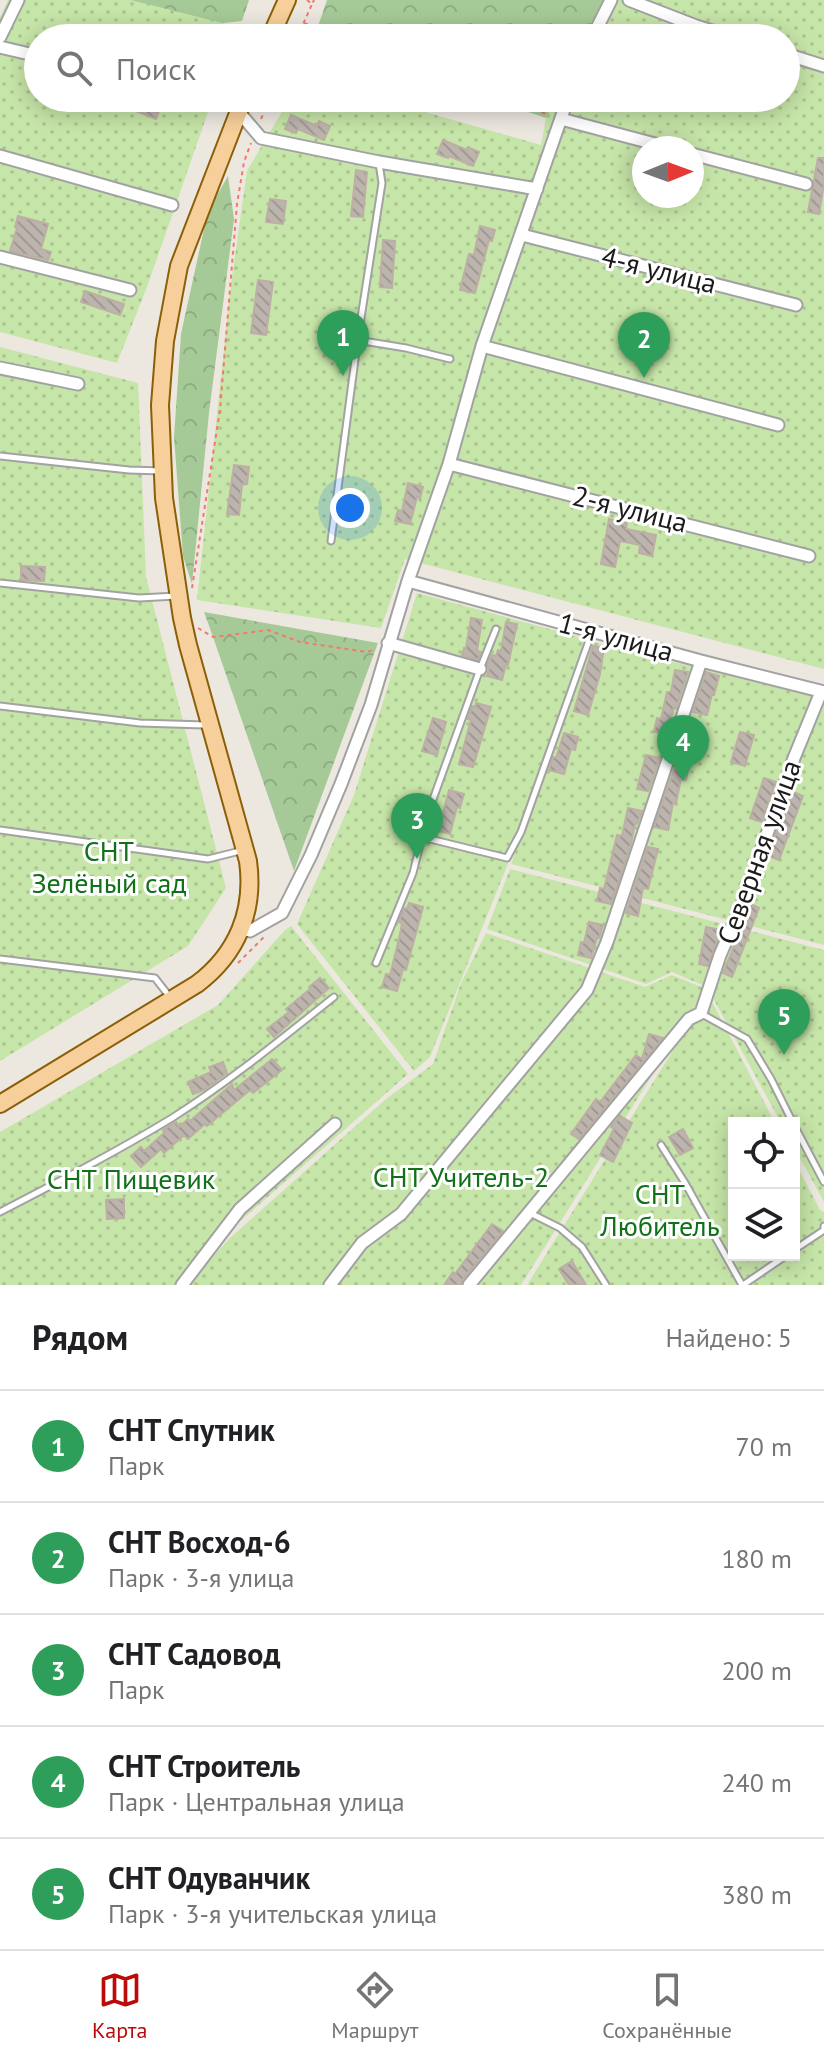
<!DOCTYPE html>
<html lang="ru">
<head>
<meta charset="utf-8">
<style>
  :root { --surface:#fff; --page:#f6f6f6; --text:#202124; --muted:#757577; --line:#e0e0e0; --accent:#bc0a0a }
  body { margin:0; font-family:"PT Sans",sans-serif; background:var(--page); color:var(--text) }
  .controls { position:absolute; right:24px; bottom:24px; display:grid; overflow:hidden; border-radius:0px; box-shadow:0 4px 20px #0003 }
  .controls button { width:72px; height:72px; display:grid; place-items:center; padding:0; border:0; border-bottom:2px solid var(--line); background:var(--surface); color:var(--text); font:40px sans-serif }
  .compass { position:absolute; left:632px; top:136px; width:72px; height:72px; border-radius:50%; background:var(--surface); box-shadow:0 4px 20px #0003; rotate:89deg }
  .you { position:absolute; left:350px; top:508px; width:28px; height:28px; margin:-20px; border:6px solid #fff; border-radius:50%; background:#1a73e8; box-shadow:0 0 0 12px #1a73e833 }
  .badge { display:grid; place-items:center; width:52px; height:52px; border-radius:50%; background:var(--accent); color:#fff; font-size:26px; font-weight:700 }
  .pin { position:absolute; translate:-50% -66px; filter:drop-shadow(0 2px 4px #0008) }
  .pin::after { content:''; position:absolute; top:42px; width:28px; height:24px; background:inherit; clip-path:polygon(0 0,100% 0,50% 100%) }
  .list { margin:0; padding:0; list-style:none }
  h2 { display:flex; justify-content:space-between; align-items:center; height:104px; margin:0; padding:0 32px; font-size:34px }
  h2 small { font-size:26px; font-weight:400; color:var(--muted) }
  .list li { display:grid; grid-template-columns:52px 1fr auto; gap:24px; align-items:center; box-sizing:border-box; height:112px; padding:0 32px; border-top:2px solid var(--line) }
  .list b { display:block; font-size:30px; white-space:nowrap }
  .list p { margin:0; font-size:26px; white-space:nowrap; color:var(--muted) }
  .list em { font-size:26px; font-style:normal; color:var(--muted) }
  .icon { flex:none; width:44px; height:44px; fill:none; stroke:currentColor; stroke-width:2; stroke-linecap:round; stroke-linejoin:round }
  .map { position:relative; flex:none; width:824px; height:1285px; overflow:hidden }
  .search { position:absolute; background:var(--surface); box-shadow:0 4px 20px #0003; left:24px; right:24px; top:24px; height:88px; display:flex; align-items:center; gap:20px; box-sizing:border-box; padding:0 28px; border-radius:44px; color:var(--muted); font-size:30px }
  .sheet { height:664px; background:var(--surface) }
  nav { display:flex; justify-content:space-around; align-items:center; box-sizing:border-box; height:112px; border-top:2px solid var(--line); background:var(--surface); font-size:22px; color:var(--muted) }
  nav a { display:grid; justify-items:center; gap:4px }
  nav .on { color:var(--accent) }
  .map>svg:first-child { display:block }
  .forest { fill:url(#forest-crowns) }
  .garden { fill:url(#garden-dots); fill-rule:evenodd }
  .building { fill:url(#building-back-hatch); stroke:#bdafa4; stroke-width:2 }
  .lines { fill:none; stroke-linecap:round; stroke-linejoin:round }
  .service-casing { stroke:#a2a2a2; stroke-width:9 }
  .minor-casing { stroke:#a2a2a2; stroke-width:15 }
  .primary-casing { stroke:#8a5f07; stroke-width:20 }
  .path { stroke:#f2796b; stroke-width:2; stroke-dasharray:4 4; stroke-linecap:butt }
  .service { stroke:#fff; stroke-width:5 }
  .minor { stroke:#fff; stroke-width:11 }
  .primary { stroke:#f7cf9b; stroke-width:16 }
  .labels { text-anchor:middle; stroke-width:6; stroke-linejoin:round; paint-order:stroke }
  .street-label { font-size:28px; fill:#1b1b1b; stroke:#fff }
  .park-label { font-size:28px; fill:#107118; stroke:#fff }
</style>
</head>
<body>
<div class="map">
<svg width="824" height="1285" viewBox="0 0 824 1285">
  <defs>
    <pattern id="forest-crowns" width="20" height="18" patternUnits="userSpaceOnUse" patternTransform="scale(2)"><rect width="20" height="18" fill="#a6ca97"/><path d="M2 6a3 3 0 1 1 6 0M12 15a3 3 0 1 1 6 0" fill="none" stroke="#8ead82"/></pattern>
    <pattern id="garden-dots" width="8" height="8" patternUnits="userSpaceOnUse" patternTransform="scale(2)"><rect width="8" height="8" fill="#c6e5a8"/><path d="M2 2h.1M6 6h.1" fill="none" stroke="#aac490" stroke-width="1.8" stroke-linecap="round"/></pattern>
    <pattern id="building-back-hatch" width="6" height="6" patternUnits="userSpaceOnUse" patternTransform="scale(2)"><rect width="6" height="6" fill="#bcb4ad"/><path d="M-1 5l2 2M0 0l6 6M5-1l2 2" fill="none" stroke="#a19a94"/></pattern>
  </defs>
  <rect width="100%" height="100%" fill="#ece8e0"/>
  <!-- forest -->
  <path class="forest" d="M75 0H249L242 21 170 29Z
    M327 0H607L588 38H314Z
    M487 98H557L546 118Z
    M228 176 234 219 209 413 192 584 183 556 174 437 181 334 208 211Z
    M204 612 378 643 294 871 213 637Z"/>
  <!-- garden -->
  <path class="garden" d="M8 0H131L238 27 234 38H38V98H213L147 287 117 363 0 332V17Z
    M607 0H824V669L405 559 381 628 197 600 231 284 247 171 290 98H376L541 145 546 118 557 98H786V38H588ZM644 148H692V196H644Z
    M0 347 138 383 146 577 226 888 188 946 0 1061Z
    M417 593 590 640 546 768 593 642 824 699V945L511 864 537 792 430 1057 414 1071 297 924 354 795Z
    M510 869 824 950V1202L794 1147V1123H781L707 987 672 972 646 984 487 929Z
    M291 926 408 1074 221 1238 174 1285H0V1132L218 1005 285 930Z
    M486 933 645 987 672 975 706 989 521 1285H186L230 1238 386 1099 433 1064 461 983Z
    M708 994 775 1123H734V1255H794V1160L820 1210 824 1212V1285H527Z"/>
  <!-- building -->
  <path class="building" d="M141 98H164L156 119 136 111Z
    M291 115 317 126 319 121 330 126 324 140 298 129 296 133 285 129Z
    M443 140 467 150 468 147 479 152 473 166 449 156 448 158 437 154Z
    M818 158H824V184L819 214 808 212Z
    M356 170 367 172 363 217 351 216Z
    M270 199 286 201 283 224 266 222Z
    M18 216 48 224 41 249 51 252 48 260 10 251 17 228 15 227Z
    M480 226 495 230 492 241 489 240 475 293 460 290 469 254 474 255Z
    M383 240 395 241 392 288 380 287Z
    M258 280 273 282 266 335 251 333Z
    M85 291 124 304 120 315 81 302Z
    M234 465 249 467 247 484H242L239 515 227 514Z
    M408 483 423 487 420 498 417 497 410 524 395 521 398 510 402 511Z
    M609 519 627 523 626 529 656 535 652 556 639 553 640 545 620 541 615 567 601 564Z
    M21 566 45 567 44 581 21 580Z
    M471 618 482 620 477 651 481 652 478 660 462 655 464 648H466Z
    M506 622 517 624 508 665 506 664 502 680 487 676 489 668 487 665 492 655 496 656 498 650 501 651Z
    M593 646 604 648 600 674 588 715 574 711Z
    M675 670 688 672 676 708 674 707 667 734 654 732 657 718 661 719 667 692H671Z
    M706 672 719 676 714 695 712 694 707 715 693 712Z
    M476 703 491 707 473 767 459 764 471 720 468 719 472 706 475 707Z
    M433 718 446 722 437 755 422 751Z
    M740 732 754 735 745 766 731 762Z
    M564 733 578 737 575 750 571 749 564 774 549 770 553 757 556 758Z
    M646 755 660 758 648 791 637 789Z
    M676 764 689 766 686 780 681 779 676 803H673L668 830 654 827Z
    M764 778 776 782 762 822 750 818Z
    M449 790 464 794 460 808 457 807 450 834 435 830 439 816 442 817Z
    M791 791 803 796 779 860 768 856Z
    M628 808 642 811 637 824H635L631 843 611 904 597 901 600 888 604 889 617 835 622 836Z
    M648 847 658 849 648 889 643 888 638 916 626 913Z
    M409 903 423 907 406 970 403 969 397 991 382 987 386 974 390 975 399 939 402 924 399 922 404 908 407 909Z
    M751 904 759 908 732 977 723 973Z
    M589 922 603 925 599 938H597L591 958 578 955 581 942 584 943Z
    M706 927 721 930 708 966 699 964Z
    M320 978 329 988 274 1037 267 1029 289 1012 286 1009 310 989 309 987Z
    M649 1034 663 1038 579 1139 571 1134 596 1099 600 1102 636 1055 642 1059Z
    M272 1059 282 1070 253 1093 250 1090 207 1126 205 1124 188 1139 184 1135 164 1153 161 1149 141 1167 131 1156 141 1147 144 1151 164 1133 163 1130 176 1122 179 1127 188 1119 190 1121 232 1084 234 1090Z
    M223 1062 227 1073 204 1090 193 1094 188 1082 211 1072 209 1067Z
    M620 1116 632 1123 613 1162 600 1155 614 1129 611 1127Z
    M683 1129 693 1148 680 1155 669 1137Z
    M124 1199V1218L107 1219 106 1200Z
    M492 1224 503 1231 462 1280 461 1285H444L453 1272 455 1274Z
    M572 1261 586 1285H569L559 1269Z"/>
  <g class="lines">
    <!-- service casing -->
    <g class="service-casing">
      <path id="service" d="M357 340 406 348 450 359
        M0 456 129 470 162 471
        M331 541 358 337 382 183 379 163
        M0 583 139 598 177 596
        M0 706 140 723 205 725
        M0 830 208 859 240 851
        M422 837 507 858 521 832 592 632
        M0 959 155 978 169 996
        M376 963 413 873 427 816 480 669 496 629
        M702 1014 747 1039 771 1079 793 1123
        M794 1125 824 1182
        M661 1145 685 1183 742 1285
        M0 1212C58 1182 116 1152 172 1118 229 1082 281 1039 334 997
        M530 1213 560 1228 582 1247 606 1285
        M794 1250 824 1230V1226
        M743 1285 787 1255"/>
    </g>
    <!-- minor casing -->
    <g class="minor-casing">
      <path id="minor" d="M629 0 696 26 735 38
        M0 37 18 0
        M592 38 611 0
        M0 47 38 56
        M786 54 824 66
        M238 111 261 138 379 162 537 189
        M561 119 670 148
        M692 154 806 184
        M0 156 172 205
        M522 235 796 305
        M0 257 130 290
        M482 346 778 425
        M0 368 78 384
        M449 464 809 556
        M408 581 701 661 824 692
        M388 643 480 669
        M241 929 250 931 282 913 311 855 341 784 371 705 408 581 449 464 482 346 568 98
        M182 1285 240 1209 335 1124
        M330 1285 362 1243 401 1214 587 990 607 942 701 661
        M469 1285 689 1019 701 1013 720 955 741 907 794 758 821 692"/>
    </g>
    <!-- primary casing -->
    <g class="primary-casing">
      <path id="primary" d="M270 38 287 0
        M0 1104 197 984C237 954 255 911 248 861L188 645 182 618 164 498 160 405 165 341 179 266 244 98"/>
    </g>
    <!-- path -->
    <path class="path" d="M307 0 312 4 314 0
      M304 23 345 38
      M297 38 312 4
      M504 98 549 115
      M261 119 270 98
      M192 588 220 410 237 204 244 162 251 143
      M198 628 213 637 268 630 300 642 367 652 373 650
      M238 963 265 936"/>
    <!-- service -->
    <use href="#service" class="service"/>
    <!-- minor -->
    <use href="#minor" class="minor"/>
    <!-- primary -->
    <use href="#primary" class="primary"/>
  </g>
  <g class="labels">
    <!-- street labels -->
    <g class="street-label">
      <text transform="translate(659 270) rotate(14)" y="10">4-я улица</text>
      <text transform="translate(630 509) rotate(14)" y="10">2-я улица</text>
      <text transform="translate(616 637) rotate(15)" y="10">1-я улица</text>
      <text transform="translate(759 852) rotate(-70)" y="10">Северная улица</text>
    </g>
    <!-- park labels -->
    <g class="park-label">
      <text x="109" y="861">СНТ<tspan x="109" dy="32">Зелёный сад</tspan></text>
      <text x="461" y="1187">СНТ Учитель-2</text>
      <text x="131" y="1189">СНТ Пищевик</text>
      <text x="660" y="1204">СНТ<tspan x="660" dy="32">Любитель</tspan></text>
    </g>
  </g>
</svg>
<div class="controls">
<button><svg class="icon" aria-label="locate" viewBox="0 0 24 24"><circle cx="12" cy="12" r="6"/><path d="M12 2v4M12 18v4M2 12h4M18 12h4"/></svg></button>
<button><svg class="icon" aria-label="layers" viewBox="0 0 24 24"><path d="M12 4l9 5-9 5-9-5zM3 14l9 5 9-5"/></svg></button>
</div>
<svg class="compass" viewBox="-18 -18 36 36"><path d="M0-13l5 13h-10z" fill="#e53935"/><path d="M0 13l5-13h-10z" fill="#757577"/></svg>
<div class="you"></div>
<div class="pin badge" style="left:343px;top:376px;background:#2e9e5b">1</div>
<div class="pin badge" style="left:644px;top:378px;background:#2e9e5b">2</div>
<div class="pin badge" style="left:417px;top:859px;background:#2e9e5b">3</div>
<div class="pin badge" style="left:683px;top:781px;background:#2e9e5b">4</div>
<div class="pin badge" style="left:784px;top:1055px;background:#2e9e5b">5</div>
<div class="search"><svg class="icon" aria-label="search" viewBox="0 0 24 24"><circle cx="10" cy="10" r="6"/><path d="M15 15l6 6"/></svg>Поиск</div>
</div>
<section class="sheet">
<h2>Рядом<small>Найдено: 5</small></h2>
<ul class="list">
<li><span class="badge" style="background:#2e9e5b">1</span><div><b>СНТ Спутник</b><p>Парк</p></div><em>70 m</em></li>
<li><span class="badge" style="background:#2e9e5b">2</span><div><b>СНТ Восход-6</b><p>Парк · 3-я улица</p></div><em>180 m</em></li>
<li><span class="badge" style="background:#2e9e5b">3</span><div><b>СНТ Садовод</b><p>Парк</p></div><em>200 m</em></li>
<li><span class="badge" style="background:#2e9e5b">4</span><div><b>СНТ Строитель</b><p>Парк · Центральная улица</p></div><em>240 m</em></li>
<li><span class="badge" style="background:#2e9e5b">5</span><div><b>СНТ Одуванчик</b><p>Парк · 3-я учительская улица</p></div><em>380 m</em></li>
</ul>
</section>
<nav>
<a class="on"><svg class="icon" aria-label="map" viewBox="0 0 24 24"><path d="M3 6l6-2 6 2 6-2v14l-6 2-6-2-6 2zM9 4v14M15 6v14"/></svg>Карта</a>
<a><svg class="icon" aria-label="directions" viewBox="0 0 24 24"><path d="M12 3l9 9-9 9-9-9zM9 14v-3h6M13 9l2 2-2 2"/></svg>Маршрут</a>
<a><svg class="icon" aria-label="saved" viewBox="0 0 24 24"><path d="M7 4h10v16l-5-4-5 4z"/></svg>Сохранённые</a>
</nav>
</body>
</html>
